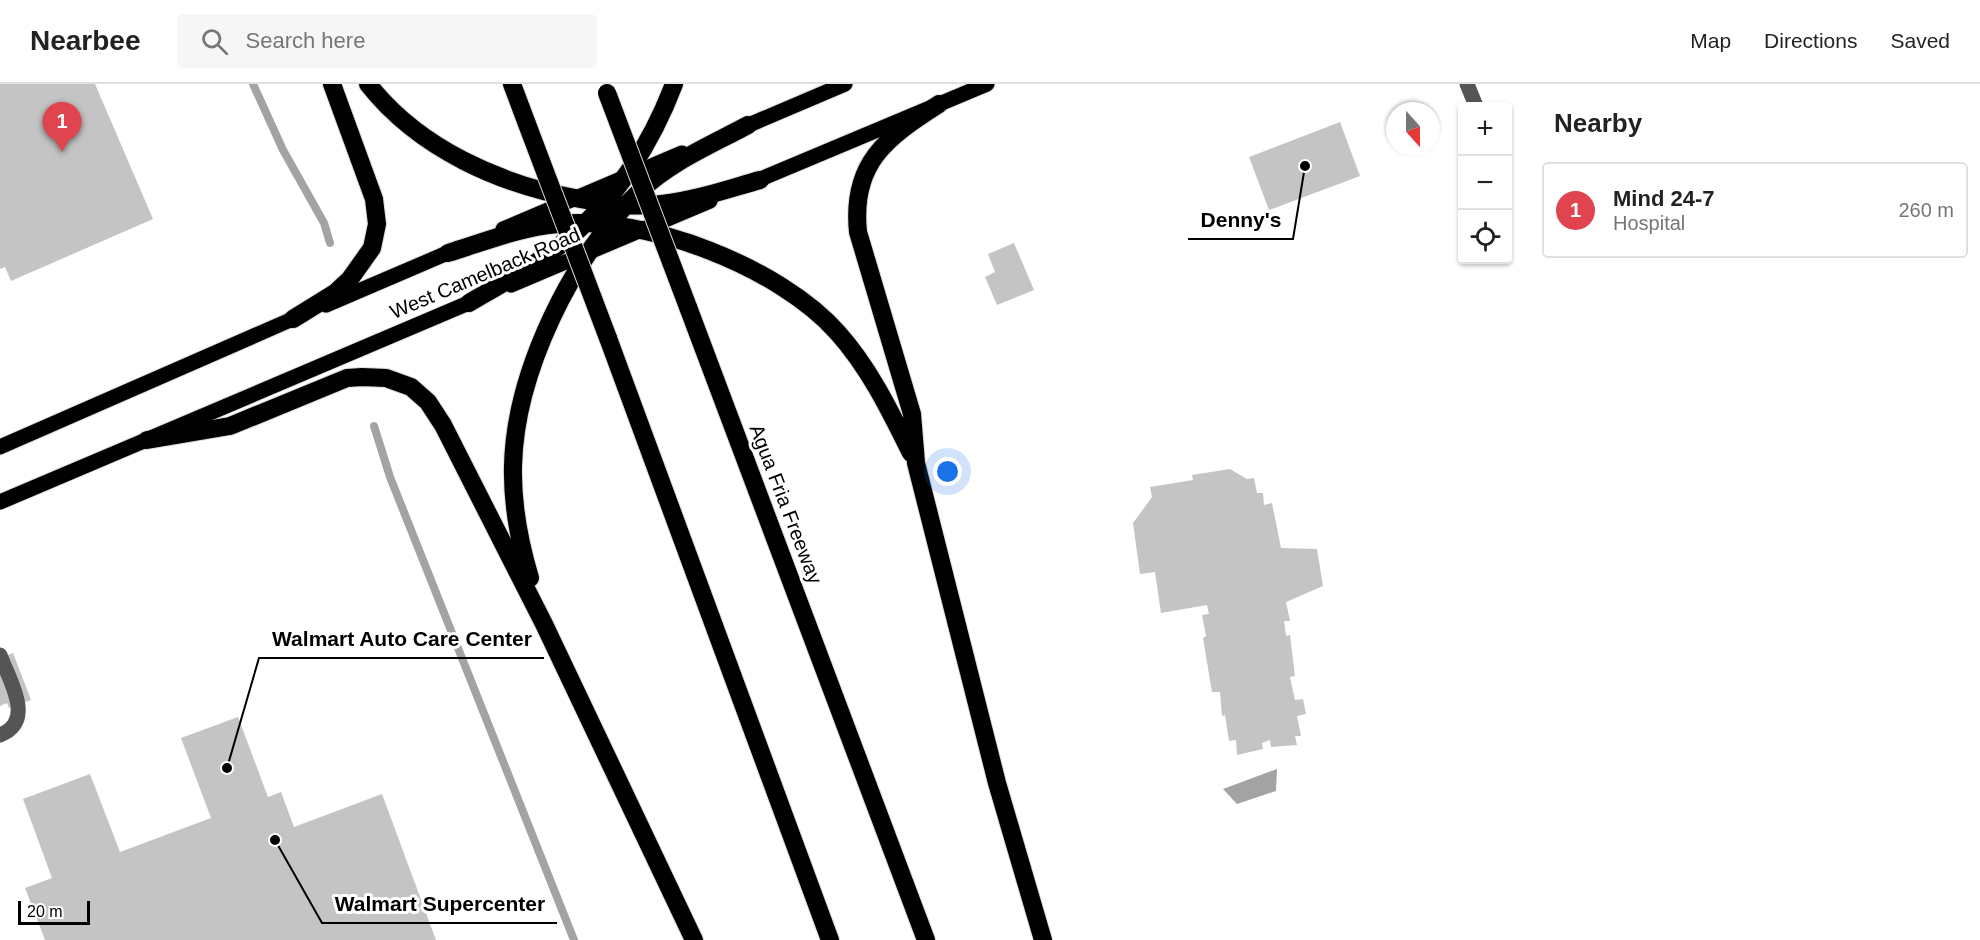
<!DOCTYPE html>
<html lang="en">
<head>
<meta charset="utf-8">
<style>
  :root { --surface:#fff; --page:#f6f6f6; --text:#222; --muted:#767676; --line:#e0e0e0; --accent:#d93025 }
  body { margin:0; font-family:Helvetica,sans-serif; background:var(--page); color:var(--text) }
  .controls { position:absolute; right:18px; top:18px; display:grid; overflow:hidden; border-radius:6px; box-shadow:0 2px 4px #0004 }
  .controls button { width:54px; height:54px; display:grid; place-items:center; padding:0; border:0; border-bottom:2px solid var(--line); background:var(--surface); color:var(--text); font:30px sans-serif }
  .compass { position:absolute; left:1386px; top:18px; width:54px; height:54px; border-radius:50%; background:var(--surface); box-shadow:0 2px 4px #0004; rotate:159deg }
  .scale { position:absolute; left:18px; bottom:15px; width:72px; box-sizing:border-box; padding-left:6px; border:3px solid #000; border-top:0; font-size:16px; line-height:21px; white-space:nowrap; color:#000; -webkit-text-stroke:4px #fff; paint-order:stroke }
  .you { position:absolute; left:948px; top:388px; width:21px; height:21px; margin:-15px; border:4px solid #fff; border-radius:50%; background:#1a73e8; box-shadow:0 0 0 9px #1a73e833 }
  .badge { display:grid; place-items:center; width:39px; height:39px; border-radius:50%; background:var(--accent); color:#fff; font-size:20px; font-weight:700 }
  .pin { position:absolute; translate:-50% -50px; filter:drop-shadow(0 2px 3px #0008) }
  .pin::after { content:''; position:absolute; top:32px; width:21px; height:18px; background:inherit; clip-path:polygon(0 0,100% 0,50% 100%) }
  .list { margin:0; padding:0; list-style:none }
  h2 { display:flex; justify-content:space-between; align-items:center; height:78px; margin:0; padding:0 24px; font-size:26px }
  h2 small { font-size:20px; font-weight:400; color:var(--muted) }
  .list li { display:grid; grid-template-columns:39px 1fr auto; gap:18px; align-items:center; box-sizing:border-box; height:96px; margin:0 12px 12px; padding:0 12px; border:2px solid var(--line); border-radius:6px }
  .list b { display:block; font-size:22px; white-space:nowrap }
  .list p { margin:0; font-size:20px; white-space:nowrap; color:var(--muted) }
  .list em { font-size:20px; font-style:normal; color:var(--muted) }
  .icon { flex:none; width:33px; height:33px; fill:none; stroke:currentColor; stroke-width:2; stroke-linecap:round; stroke-linejoin:round }
  .map { position:relative; flex:none; width:1530px; height:856px; overflow:hidden }
  header { display:flex; align-items:center; gap:36px; box-sizing:border-box; height:84px; padding:0 30px; background:var(--surface); border-bottom:2px solid var(--line) }
  header strong { font-size:28px }
  nav { display:flex; gap:33px; margin-inline-start:auto; font-size:21px }
  .search { width:420px; height:54px; background:var(--page); display:flex; align-items:center; gap:15px; box-sizing:border-box; padding:0 21px; border-radius:6px; color:var(--muted); font-size:22px }
  main { display:flex }
  aside { flex:1; background:var(--surface) }
  .map>svg:first-child { display:block }
  .water { fill:#a3a3a3 }
  .lines { fill:none; stroke-linecap:round; stroke-linejoin:round }
  .stream { stroke:#a3a3a3; stroke-width:8 }
  .building { fill:#c4c4c4 }
  .major-casing { stroke:#dbdbdb; stroke-width:17 }
  .highway-casing { stroke:#dbdbdb; stroke-width:20 }
  .minor { stroke:#555; stroke-width:15 }
  .major { stroke:#000; stroke-width:15 }
  .highway { stroke:#000; stroke-width:18 }
  .highway-bridge-casing { stroke:#dbdbdb; stroke-width:20; stroke-linecap:butt }
  .highway-bridge { stroke:#000; stroke-width:18 }
  .labels { text-anchor:middle; stroke-width:6; stroke-linejoin:round; paint-order:stroke }
  .street-label { font-size:20px; fill:#000; stroke:#fff }
  .leader { fill:none; stroke:#000; stroke-width:2 }
  .callout-dot { fill:#000; stroke:#fff; stroke-width:2 }
  .callout-label { font-size:21px; text-anchor:middle; font-weight:bold; fill:#000; stroke:#fff; stroke-width:6; stroke-linejoin:round; paint-order:stroke }
</style>
</head>
<body>
<header>
<strong>Nearbee</strong>
<div class="search"><svg class="icon" aria-label="search" viewBox="0 0 24 24"><circle cx="10" cy="10" r="6"/><path d="M15 15l6 6"/></svg>Search here</div>
<nav><a>Map</a><a>Directions</a><a>Saved</a></nav>
</header>
<main>
<div class="map">
<svg width="1530" height="856" viewBox="0 0 1530 856">
  <rect width="100%" height="100%" fill="#fff"/>
  <!-- water -->
  <path class="water" d="M1277 685 1276 707 1237 720 1223 705Z"/>
  <g class="lines">
    <!-- stream -->
    <path class="stream" d="M253 0 283 66 324 139 330 159
      M374 342 390 393 574 856"/>
  </g>
  <!-- building -->
  <path class="building" d="M0 0H95L153 135 11 197 5 183 0 185Z
    M1340 38 1360 92 1269 126 1249 73Z
    M1014 159 1034 206 997 221 985 193 995 188 988 170Z
    M1230 385 1247 395 1254 394 1257 409H1263L1264 421 1272 419 1281 464 1317 465 1323 502 1286 518 1290 537H1284L1286 552 1290 551 1295 592 1290 593 1295 616 1303 615 1306 630 1297 632 1301 652H1295L1297 661 1271 663 1270 656 1262 659 1263 665 1237 671 1236 656 1229 657 1225 631 1222 632 1220 608H1212L1203 554 1206 552 1202 531 1209 530 1207 521 1161 529 1155 488 1140 490 1133 439 1152 413 1150 403 1193 396 1192 391Z
    M13 569 31 616 9 624 7 619 0 622V574Z
    M238 633 268 713 281 708 294 743 382 710 436 856H45L25 804 52 794 23 715 90 690 120 768 211 734 181 654Z"/>
  <g class="lines">
    <!-- major casing -->
    <g class="major-casing">
      <path id="major" d="M737 46 845 0
        M751 99 987 0
        M503 145 682 69
        M511 201 710 117
        M326 221 459 164
        M0 363 304 230
        M0 418 478 215"/>
    </g>
    <!-- highway casing -->
    <g class="highway-casing">
      <path id="highway" d="M368 0C419 65 501 101 580 115 607 120 635 124 662 120 696 116 728 105 760 96
        M512 0 527 40
        M939 20C886 54 851 79 858 148L912 330 916 379 997 699 1043 856
        M448 169C484 158 521 143 558 140 645 131 780 183 838 249 870 285 890 327 911 369
        M469 219C503 199 538 180 569 154 617 114 652 58 674 0
        M688 223 926 856
        M293 235 335 209 350 195 372 164 377 140 374 115 332 0
        M608 254 830 856
        M147 356 230 342 347 294 362 293 386 294 411 303 428 318 443 341 544 540 694 856
        M530 494C519 457 512 421 513 382 515 289 572 171 640 107 670 78 711 61 748 41"/>
    </g>
    <!-- minor -->
    <path class="minor" d="M1467 0 1476 22
      M0 571C9 596 36 637 0 651"/>
    <!-- major -->
    <use href="#major" class="major"/>
    <!-- highway -->
    <use href="#highway" class="highway"/>
    <!-- highway-bridge casing -->
    <g class="highway-bridge-casing">
      <path id="highway-bridge" d="M607 9 688 223
        M527 40 608 254"/>
    </g>
    <!-- highway-bridge -->
    <use href="#highway-bridge" class="highway-bridge"/>
  </g>
  <g class="labels">
    <!-- street labels -->
    <g class="street-label">
      <text transform="translate(485 189) rotate(-23)" y="7">West Camelback Road</text>
      <text transform="translate(786 420) rotate(69)" y="7">Agua Fria Freeway</text>
    </g>
  </g>
  <!-- callouts -->
  <path class="leader" d="M1305 82L1293 155H1188M227 684L259 574H544M275 756L322 839H557"/>
  <g class="callout-dot">
    <circle cx="1305" cy="82" r="6"/>
    <circle cx="227" cy="684" r="6"/>
    <circle cx="275" cy="756" r="6"/>
  </g>
  <g class="callout-label">
    <text x="1241" y="143">Denny's</text>
    <text x="402" y="562">Walmart Auto Care Center</text>
    <text x="440" y="827">Walmart Supercenter</text>
  </g>
</svg>
<div class="controls">
<button>+</button>
<button>−</button>
<button><svg class="icon" aria-label="locate" viewBox="0 0 24 24"><circle cx="12" cy="12" r="6"/><path d="M12 2v4M12 18v4M2 12h4M18 12h4"/></svg></button>
</div>
<svg class="compass" viewBox="-18 -18 36 36"><path d="M0-13l5 13h-10z" fill="#e53935"/><path d="M0 13l5-13h-10z" fill="#767676"/></svg>
<div class="scale">20 m</div>
<div class="you"></div>
<div class="pin badge" style="left:62px;top:68px;background:#e0444e">1</div>
</div>
<aside>
<h2>Nearby<small></small></h2>
<ul class="list">
<li><span class="badge" style="background:#e0444e">1</span><div><b>Mind 24-7</b><p>Hospital</p></div><em>260 m</em></li>
</ul>
</aside>
</main>
</body>
</html>
